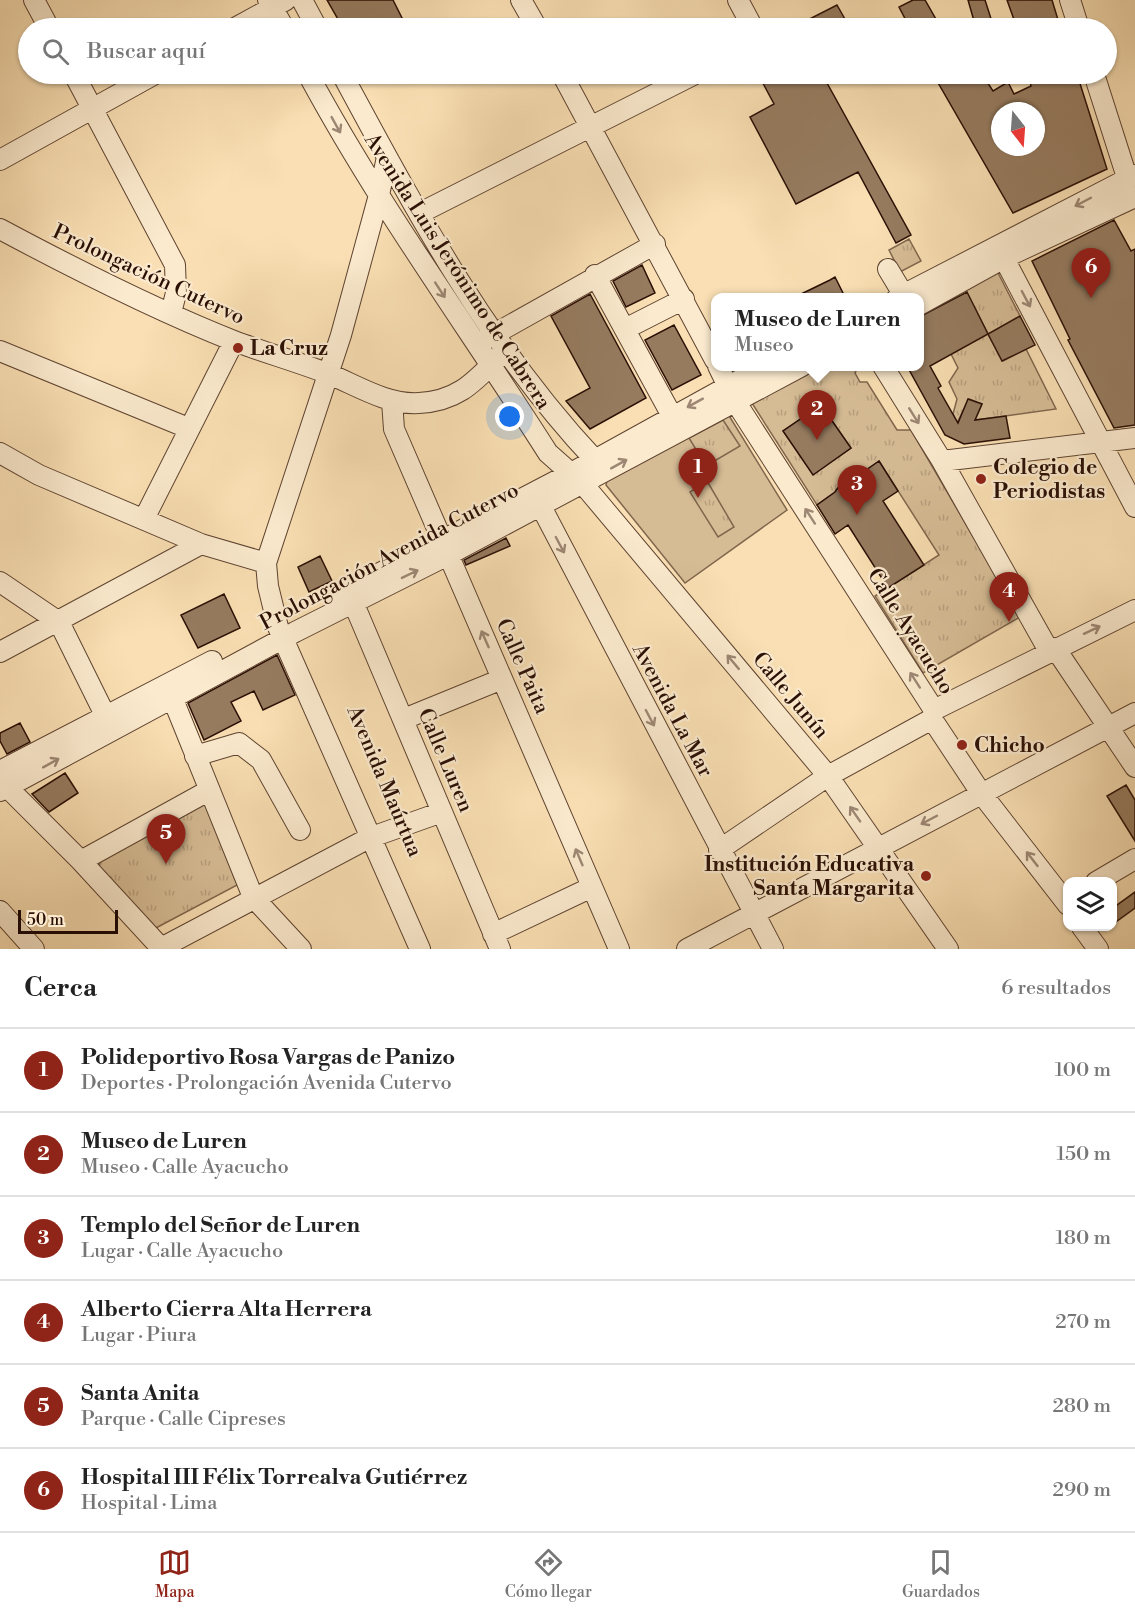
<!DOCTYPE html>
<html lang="es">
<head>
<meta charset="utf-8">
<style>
  :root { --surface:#fff; --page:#f2f2f2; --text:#222; --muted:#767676; --line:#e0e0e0; --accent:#8f2418 }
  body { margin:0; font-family:"Libre Bodoni",serif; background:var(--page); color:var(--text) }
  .controls { position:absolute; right:18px; bottom:18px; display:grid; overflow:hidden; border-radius:12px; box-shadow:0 2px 4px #0004 }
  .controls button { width:54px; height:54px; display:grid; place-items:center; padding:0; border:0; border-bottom:2px solid var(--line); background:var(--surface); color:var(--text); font:30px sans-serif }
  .compass { position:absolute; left:991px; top:102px; width:54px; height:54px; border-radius:50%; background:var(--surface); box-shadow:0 2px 4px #0004; rotate:163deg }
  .scale { position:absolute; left:18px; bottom:15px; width:100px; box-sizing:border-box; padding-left:6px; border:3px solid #2a0f05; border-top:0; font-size:16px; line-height:21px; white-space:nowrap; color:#2a0f05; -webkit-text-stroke:4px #fbeace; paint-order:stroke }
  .you { position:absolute; left:510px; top:417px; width:21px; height:21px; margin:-15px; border:4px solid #fff; border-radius:50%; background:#1a73e8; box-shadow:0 0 0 9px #1a73e833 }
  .badge { display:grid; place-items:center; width:39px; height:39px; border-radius:50%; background:var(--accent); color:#fff; font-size:20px; font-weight:700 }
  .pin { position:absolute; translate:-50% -50px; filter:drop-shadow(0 2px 3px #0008) }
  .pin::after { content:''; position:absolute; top:32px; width:21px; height:18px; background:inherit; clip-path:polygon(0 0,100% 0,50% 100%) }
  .popup { position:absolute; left:711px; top:293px; width:213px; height:78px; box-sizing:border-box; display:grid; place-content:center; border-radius:12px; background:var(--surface); filter:drop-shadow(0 2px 4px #0005); font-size:20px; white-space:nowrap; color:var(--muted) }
  .popup b { font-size:22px; color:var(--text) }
  .popup::after { content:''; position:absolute; left:50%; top:100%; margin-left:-12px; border:12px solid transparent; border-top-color:var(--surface) }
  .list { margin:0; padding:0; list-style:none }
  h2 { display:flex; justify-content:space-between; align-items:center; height:78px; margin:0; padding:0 24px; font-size:26px }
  h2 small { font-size:20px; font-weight:400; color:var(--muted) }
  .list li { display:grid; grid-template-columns:39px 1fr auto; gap:18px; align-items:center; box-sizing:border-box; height:84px; padding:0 24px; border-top:2px solid var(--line) }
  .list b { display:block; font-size:22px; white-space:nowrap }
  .list p { margin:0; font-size:20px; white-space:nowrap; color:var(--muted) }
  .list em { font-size:20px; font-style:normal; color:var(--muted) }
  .icon { flex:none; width:33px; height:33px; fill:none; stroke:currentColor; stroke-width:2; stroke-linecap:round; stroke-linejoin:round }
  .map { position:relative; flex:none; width:1135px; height:949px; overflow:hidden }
  .search { position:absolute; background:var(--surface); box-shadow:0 2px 4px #0004; left:18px; right:18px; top:18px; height:66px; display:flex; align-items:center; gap:15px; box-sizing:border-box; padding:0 21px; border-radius:33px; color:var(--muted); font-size:22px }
  .sheet { height:582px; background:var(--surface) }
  nav { display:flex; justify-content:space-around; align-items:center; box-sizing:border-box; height:84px; border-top:2px solid var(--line); background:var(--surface); font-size:16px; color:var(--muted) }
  nav a { display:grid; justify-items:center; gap:3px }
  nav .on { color:var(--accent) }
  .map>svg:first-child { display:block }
  .grass { fill:#d6bc95; stroke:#80664d; stroke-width:1.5 }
  .park { fill:url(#park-tufts); stroke:#80664d; stroke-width:1.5; fill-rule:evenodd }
  .building { fill:#967b5f; stroke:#2a0f05; stroke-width:1.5; fill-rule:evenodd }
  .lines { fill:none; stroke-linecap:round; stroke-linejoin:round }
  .minor-casing { stroke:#5e4330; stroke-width:22 }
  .minor { stroke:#fbeace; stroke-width:20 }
  .oneway { stroke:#9d8774 }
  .poi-dot { fill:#8f2418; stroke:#fbeace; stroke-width:2 }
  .labels { text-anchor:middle; stroke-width:4.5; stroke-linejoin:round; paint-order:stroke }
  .street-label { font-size:21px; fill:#2a0f05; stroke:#fbeace }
  .poi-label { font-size:21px; font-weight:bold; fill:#2a0f05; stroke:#fbeace; text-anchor:start }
</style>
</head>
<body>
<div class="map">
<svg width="1135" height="949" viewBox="0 0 1135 949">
  <defs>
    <pattern id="park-tufts" width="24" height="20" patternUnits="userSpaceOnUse" patternTransform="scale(1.5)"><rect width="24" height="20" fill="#d6bc95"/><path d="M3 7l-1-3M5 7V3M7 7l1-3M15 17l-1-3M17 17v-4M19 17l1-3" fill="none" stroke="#b8a07f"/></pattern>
  </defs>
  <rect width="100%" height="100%" fill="#f9dfb3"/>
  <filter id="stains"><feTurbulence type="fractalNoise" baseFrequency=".00333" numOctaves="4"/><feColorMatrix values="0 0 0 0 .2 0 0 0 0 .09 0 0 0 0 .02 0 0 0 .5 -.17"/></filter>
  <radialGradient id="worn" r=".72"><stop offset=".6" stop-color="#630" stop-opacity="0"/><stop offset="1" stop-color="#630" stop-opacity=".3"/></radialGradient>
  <!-- grass -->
  <path class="grass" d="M728 414 787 510 685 583 606 485 609 470Z"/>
  <!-- park -->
  <path class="park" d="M909 239 921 261 900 272 889 250Z
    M995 267 1020 316 988 334 1003 361 1026 349 1056 409 975 420 982 404 969 399 957 423 953 414 957 399 949 382 958 368 951 354 988 334 963 285Z
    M814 367H858L855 373 860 382H867L897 430H911L1020 617 923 673 875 596 939 555 879 461 856 477 845 478 835 492 817 505 750 400ZM821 405 851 448 813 474 783 431Z
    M723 420 740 446 706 466 689 438Z
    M707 481 734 527 718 537 690 492Z
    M205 804 241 883 154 929 99 867 100 861Z"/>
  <!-- building -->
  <path class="building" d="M327 0H393L405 24 397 28H343Z
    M913 0H925L941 28H910L899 7Z
    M968 0H985L994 28H976Z
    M1007 0H1052L1059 23 1049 28H1017Z
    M837 5 850 28H792Z
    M758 74H822L911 235 896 243 858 172 796 204 750 117 774 104Z
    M933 74H982L993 91 1008 82 1014 94 1031 86 1029 74H1077L1107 169 1013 213ZM1000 111H1036V147H1000Z
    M1114 220 1131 251 1135 249V425L1114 428 1068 340 1070 339 1032 261Z
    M642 265 655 293 626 307 613 281Z
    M835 277 845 297H795L830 280Z
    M967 292 988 334 930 366 941 386 938 388 958 423 968 399 982 404 975 420 1006 416 1010 438 964 444 945 435 907 366H919V317Z
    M590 294 646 398 590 429 566 401 590 388 551 316Z
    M1020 316 1035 345 1002 361 988 334Z
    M674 325 701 375 672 390 645 340Z
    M821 405 851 448 813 475 783 431Z
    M879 461 898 491 883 501 924 565 888 588 848 525 835 534 817 505 835 492 845 478 856 477Z
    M506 538 510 546 466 565 464 560Z
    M320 556 332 581 309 592 298 567Z
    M224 594 240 628 198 648 181 615Z
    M277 655 295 695 263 710 254 691 231 702 241 721 204 740 188 703Z
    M20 723 30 742 7 754 0 741V733Z
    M65 773 78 793 49 812 32 794Z
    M1126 785 1135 800V841L1107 796Z
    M1135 892V908L1113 924V908Z"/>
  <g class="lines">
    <!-- minor casing -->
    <g class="minor-casing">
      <path id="minor" d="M34 0 49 28
        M268 0 284 28
        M302 0 317 28
        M521 0 537 28
        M738 0 753 28
        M1070 0 1079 28
        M235 28 286 0
        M74 74 175 265 176 293 171 313
        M308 74C379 206 468 327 548 453L583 484 828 776 948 949
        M342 74C416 211 487 345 595 460
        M562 74 715 360
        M1094 74 1131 190
        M387 157 379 195 341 335 266 563 268 586 278 627 420 949
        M0 160 155 74
        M420 213 695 74
        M0 229C73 268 158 311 234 341 266 353 298 362 329 374 358 386 387 405 419 403 462 401 478 377 506 350
        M998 247 1135 507
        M888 269 903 294
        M595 275 672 416
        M897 298 1135 175
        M919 305 1004 258 1135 197
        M625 329 684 299
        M482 341 655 244
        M0 351 188 428
        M718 366 735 401 934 710 932 719 981 793 1068 905
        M883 366 942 461 1049 651
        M392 401 394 429 619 949
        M0 453 39 475 201 544 266 563
        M942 461 1135 438
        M535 495 773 949
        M144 519 234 341
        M0 582 59 622 111 727
        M348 590 500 949
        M334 597 571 473 765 366
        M1055 648 1135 767
        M0 652 201 544
        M168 687 253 897 301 949
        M934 710 1135 610
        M404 719 502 679
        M195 756 239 743 261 760 300 830
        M0 771 212 661
        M7 787 81 861 162 949
        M0 791 295 632 448 555 802 366
        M719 850 828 776 932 719
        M81 861 208 791
        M1096 882 1135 859
        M0 911 34 949
        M1082 927 1098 949
        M493 934 592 887
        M161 948 369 838 442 812
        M687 949 1135 713"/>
    </g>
    <!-- minor -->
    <use href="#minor" class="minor"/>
  </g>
  <!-- one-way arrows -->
  <defs><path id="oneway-shaft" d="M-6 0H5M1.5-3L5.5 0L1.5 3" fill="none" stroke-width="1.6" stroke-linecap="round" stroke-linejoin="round" transform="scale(1.5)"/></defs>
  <g class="oneway">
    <use href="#oneway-shaft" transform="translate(336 125) rotate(61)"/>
    <use href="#oneway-shaft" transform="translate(1083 202) rotate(152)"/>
    <use href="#oneway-shaft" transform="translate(440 290) rotate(57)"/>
    <use href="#oneway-shaft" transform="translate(1026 299) rotate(62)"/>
    <use href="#oneway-shaft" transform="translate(695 403) rotate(151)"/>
    <use href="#oneway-shaft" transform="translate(914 416) rotate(58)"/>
    <use href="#oneway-shaft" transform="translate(619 464) rotate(-29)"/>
    <use href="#oneway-shaft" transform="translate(810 516) rotate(-123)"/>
    <use href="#oneway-shaft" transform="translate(560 545) rotate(62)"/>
    <use href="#oneway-shaft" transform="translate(410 574) rotate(-26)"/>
    <use href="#oneway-shaft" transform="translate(1092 630) rotate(-25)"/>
    <use href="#oneway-shaft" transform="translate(485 639) rotate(-114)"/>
    <use href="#oneway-shaft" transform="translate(733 662) rotate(-130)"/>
    <use href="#oneway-shaft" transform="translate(915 680) rotate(-123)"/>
    <use href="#oneway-shaft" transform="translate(650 718) rotate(62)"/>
    <use href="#oneway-shaft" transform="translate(51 763) rotate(-29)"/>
    <use href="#oneway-shaft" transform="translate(855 814) rotate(-125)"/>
    <use href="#oneway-shaft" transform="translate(929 820) rotate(152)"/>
    <use href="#oneway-shaft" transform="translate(579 857) rotate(-113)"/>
    <use href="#oneway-shaft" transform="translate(1032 859) rotate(-128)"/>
  </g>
  <!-- markers -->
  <g class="poi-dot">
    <circle cx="238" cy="348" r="6"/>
    <circle cx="981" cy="479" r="6"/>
    <circle cx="962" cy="745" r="6"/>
    <circle cx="926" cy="876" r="6"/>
  </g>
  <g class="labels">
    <!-- street labels -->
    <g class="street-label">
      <text transform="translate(458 271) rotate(57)" y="7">Avenida Luis Jerónimo de Cabrera</text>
      <text transform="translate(149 274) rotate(25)" y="7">Prolongación Cutervo</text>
      <text transform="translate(389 556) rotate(-28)" y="7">Prolongación Avenida Cutervo</text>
      <text transform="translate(911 631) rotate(58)" y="7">Calle Ayacucho</text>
      <text transform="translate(523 666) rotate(66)" y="7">Calle Paita</text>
      <text transform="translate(791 695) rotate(50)" y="7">Calle Junín</text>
      <text transform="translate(673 710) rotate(62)" y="7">Avenida La Mar</text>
      <text transform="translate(446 760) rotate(67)" y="7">Calle Luren</text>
      <text transform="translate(385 781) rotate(67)" y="7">Avenida Maúrtua</text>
    </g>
    <!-- poi labels -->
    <g class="poi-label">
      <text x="250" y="355">La Cruz</text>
      <text x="993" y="474">Colegio de<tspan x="993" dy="24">Periodistas</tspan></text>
      <text x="974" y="752">Chicho</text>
      <text x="914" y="871" text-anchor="end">Institución Educativa<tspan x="914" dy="24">Santa Margarita</tspan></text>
    </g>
  </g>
  <rect width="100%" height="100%" filter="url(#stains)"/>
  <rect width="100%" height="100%" fill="url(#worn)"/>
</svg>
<div class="controls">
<button><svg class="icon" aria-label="layers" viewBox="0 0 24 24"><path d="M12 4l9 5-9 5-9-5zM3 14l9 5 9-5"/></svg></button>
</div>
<svg class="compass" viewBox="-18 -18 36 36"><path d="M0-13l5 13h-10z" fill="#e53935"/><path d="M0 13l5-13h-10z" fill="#767676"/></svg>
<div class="scale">50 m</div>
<div class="you"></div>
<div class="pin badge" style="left:698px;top:498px">1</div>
<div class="pin badge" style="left:817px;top:440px">2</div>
<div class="popup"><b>Museo de Luren</b>Museo</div>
<div class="pin badge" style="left:857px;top:515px">3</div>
<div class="pin badge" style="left:1009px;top:622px">4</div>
<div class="pin badge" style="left:166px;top:864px">5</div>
<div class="pin badge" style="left:1091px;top:298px">6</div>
<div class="search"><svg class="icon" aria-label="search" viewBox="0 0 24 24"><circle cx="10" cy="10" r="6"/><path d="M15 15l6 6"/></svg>Buscar aquí</div>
</div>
<section class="sheet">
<h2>Cerca<small>6 resultados</small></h2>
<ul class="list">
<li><span class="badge">1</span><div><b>Polideportivo Rosa Vargas de Panizo</b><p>Deportes · Prolongación Avenida Cutervo</p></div><em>100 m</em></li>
<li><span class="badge">2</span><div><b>Museo de Luren</b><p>Museo · Calle Ayacucho</p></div><em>150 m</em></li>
<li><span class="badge">3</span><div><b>Templo del Señor de Luren</b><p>Lugar · Calle Ayacucho</p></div><em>180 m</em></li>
<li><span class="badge">4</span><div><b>Alberto Cierra Alta Herrera</b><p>Lugar · Piura</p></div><em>270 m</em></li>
<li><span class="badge">5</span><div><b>Santa Anita</b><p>Parque · Calle Cipreses</p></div><em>280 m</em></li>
<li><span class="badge">6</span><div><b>Hospital III Félix Torrealva Gutiérrez</b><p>Hospital · Lima</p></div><em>290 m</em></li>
</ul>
</section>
<nav>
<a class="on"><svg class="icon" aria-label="map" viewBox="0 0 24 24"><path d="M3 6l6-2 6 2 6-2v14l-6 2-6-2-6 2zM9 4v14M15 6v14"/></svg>Mapa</a>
<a><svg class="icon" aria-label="directions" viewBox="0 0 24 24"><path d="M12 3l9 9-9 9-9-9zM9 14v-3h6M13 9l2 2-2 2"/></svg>Cómo llegar</a>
<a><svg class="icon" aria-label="saved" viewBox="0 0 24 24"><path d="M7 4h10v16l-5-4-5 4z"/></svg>Guardados</a>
</nav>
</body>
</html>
